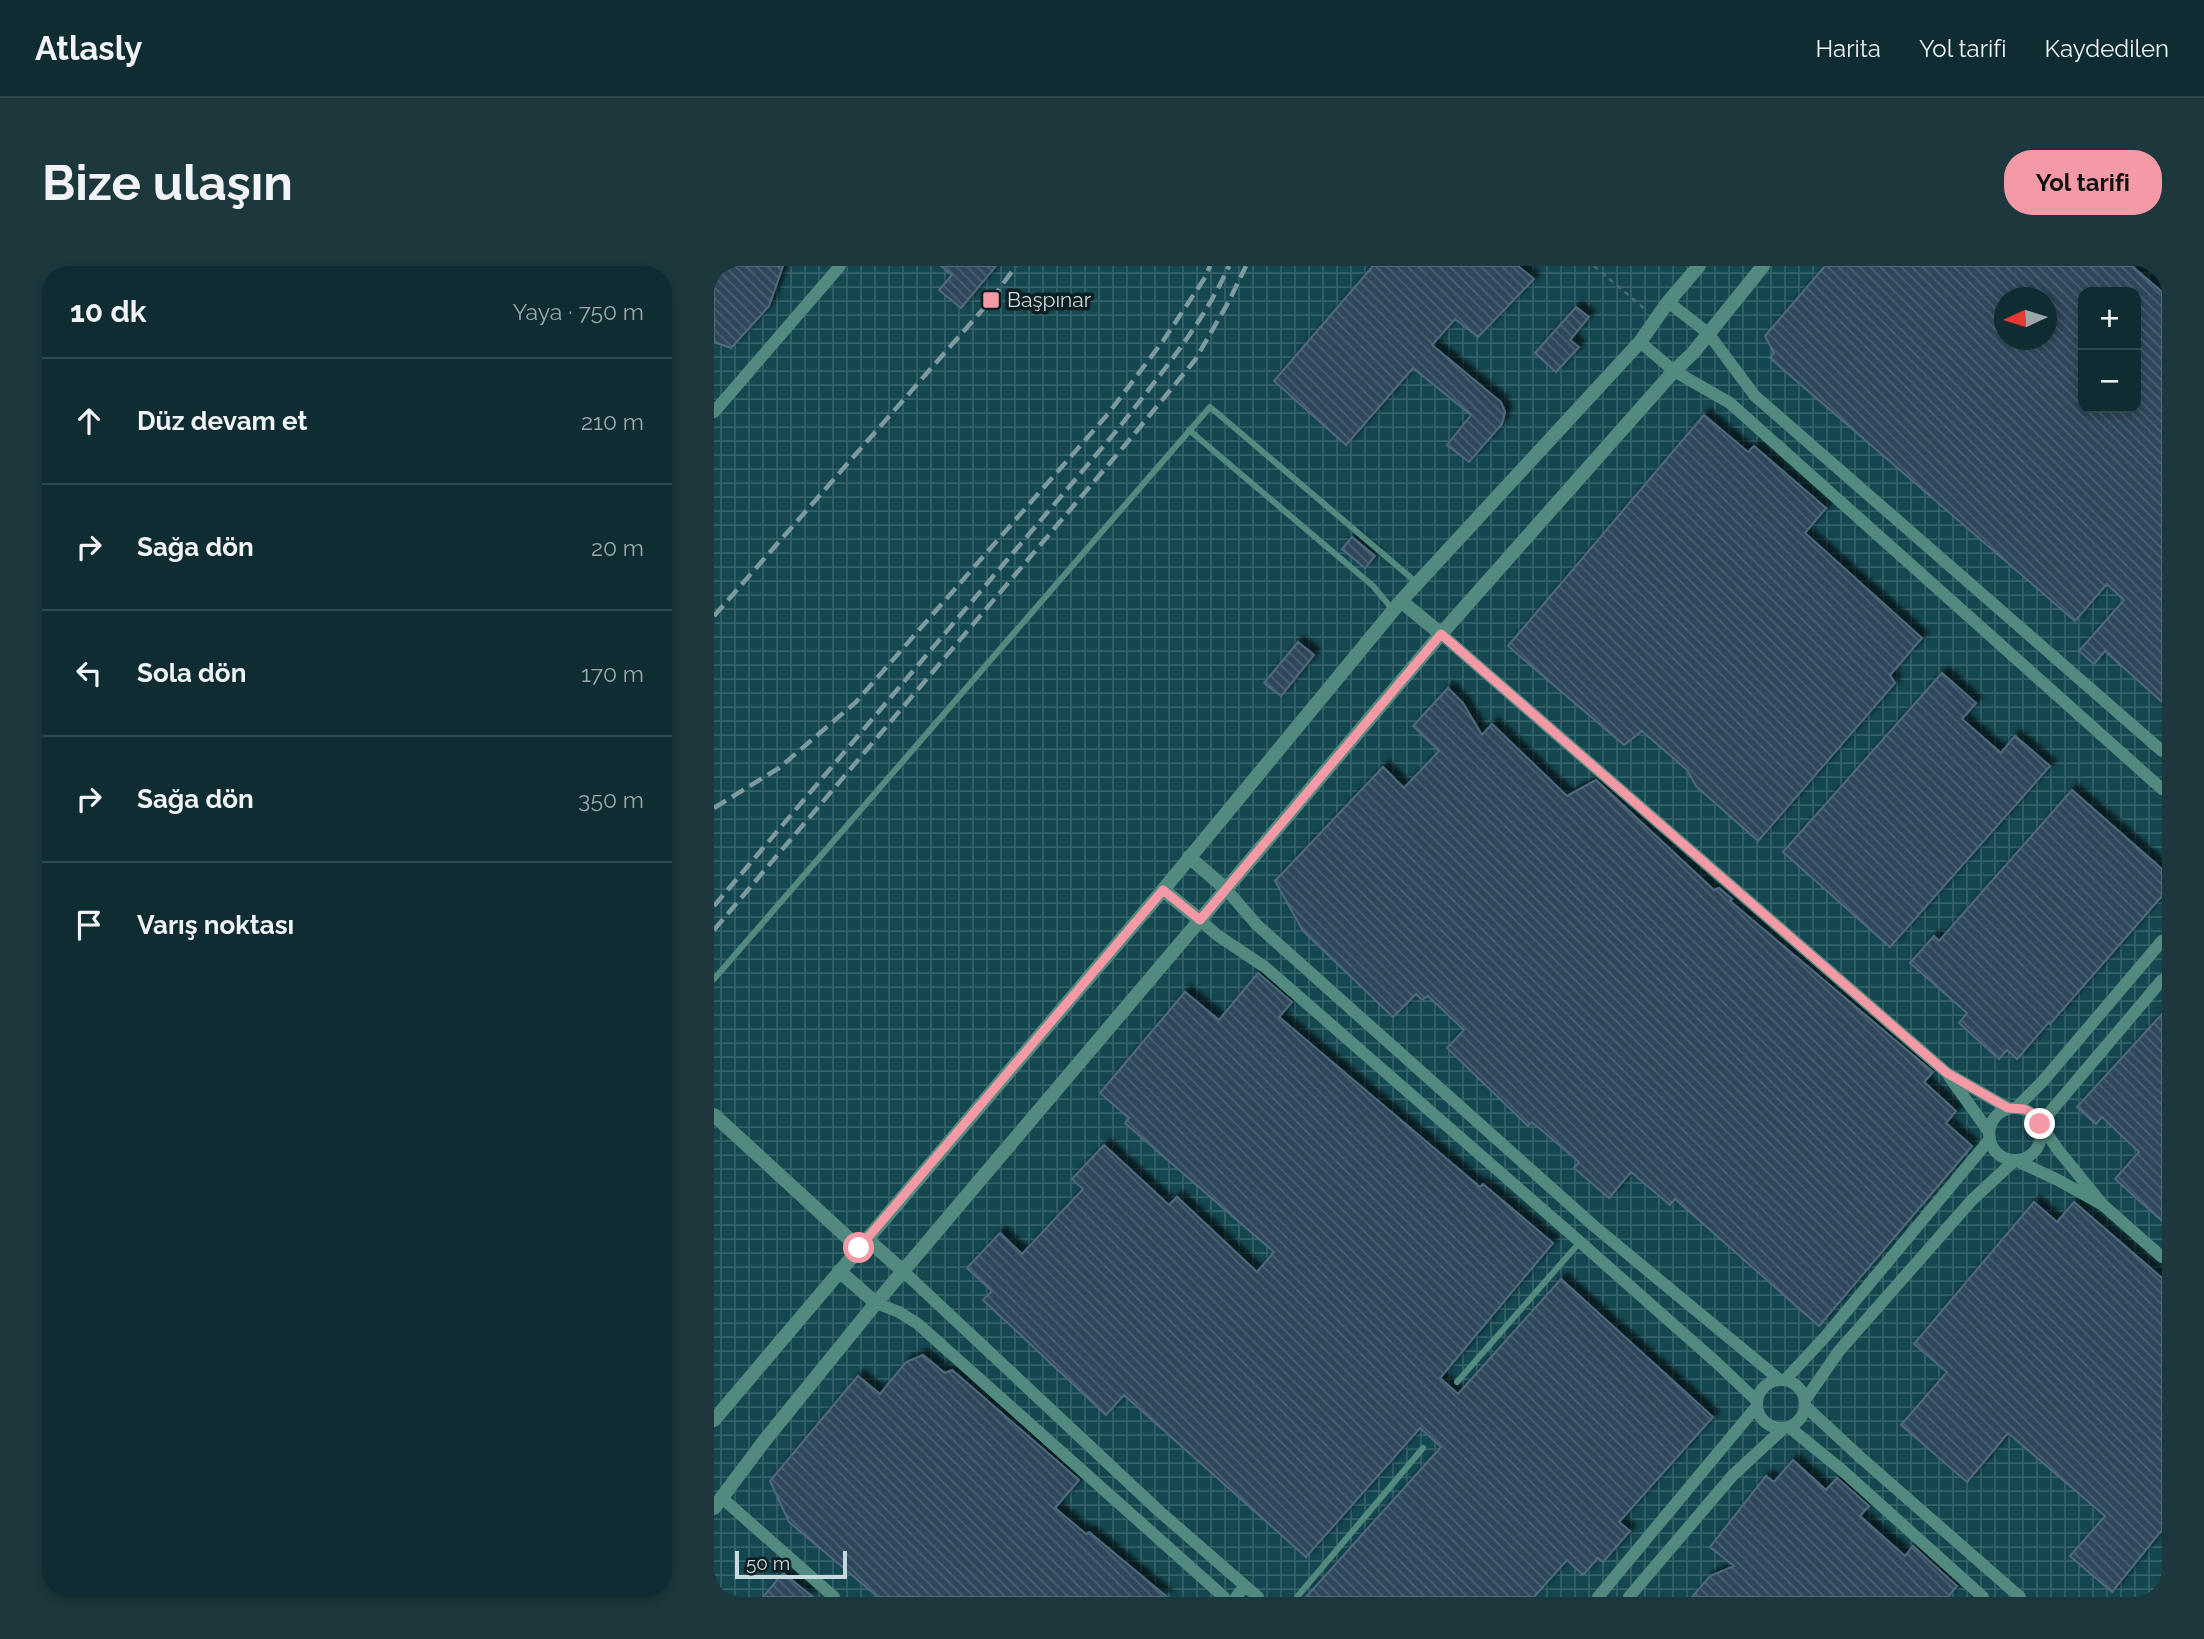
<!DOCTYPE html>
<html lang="tr">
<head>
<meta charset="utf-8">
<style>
  :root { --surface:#0e2c31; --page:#1c383d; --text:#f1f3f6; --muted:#9ba7ab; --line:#2e484d; --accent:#f49aa6 }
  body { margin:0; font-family:Raleway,sans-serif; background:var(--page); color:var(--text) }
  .controls { position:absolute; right:21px; top:21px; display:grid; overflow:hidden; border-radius:14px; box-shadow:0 4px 10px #0003 }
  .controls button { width:63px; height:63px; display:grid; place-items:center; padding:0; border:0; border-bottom:2px solid var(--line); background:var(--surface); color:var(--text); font:35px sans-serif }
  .compass { position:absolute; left:1280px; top:21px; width:63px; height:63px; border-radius:50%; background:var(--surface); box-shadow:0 4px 10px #0003; rotate:266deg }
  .scale { position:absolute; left:21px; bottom:18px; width:112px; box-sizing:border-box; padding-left:7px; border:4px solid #c5dade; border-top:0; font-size:19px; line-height:24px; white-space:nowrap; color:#c5dade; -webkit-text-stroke:5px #0e1e21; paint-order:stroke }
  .stop { position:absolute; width:21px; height:21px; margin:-16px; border:5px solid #f49aa6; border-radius:50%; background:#fff }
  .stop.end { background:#f49aa6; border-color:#fff; box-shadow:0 2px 7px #0008 }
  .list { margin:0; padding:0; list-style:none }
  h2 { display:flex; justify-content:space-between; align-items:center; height:91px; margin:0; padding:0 28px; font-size:30px }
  h2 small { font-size:23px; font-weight:400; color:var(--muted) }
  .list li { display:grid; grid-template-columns:46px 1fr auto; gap:21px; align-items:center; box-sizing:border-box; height:126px; padding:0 28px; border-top:2px solid var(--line) }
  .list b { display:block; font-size:26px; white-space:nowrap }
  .list em { font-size:23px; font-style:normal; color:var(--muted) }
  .icon { flex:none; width:38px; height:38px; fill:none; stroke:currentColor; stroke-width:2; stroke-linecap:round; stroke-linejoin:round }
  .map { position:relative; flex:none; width:1448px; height:1331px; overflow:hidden; border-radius:28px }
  header { display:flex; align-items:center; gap:42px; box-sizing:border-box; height:98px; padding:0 35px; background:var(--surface); border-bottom:2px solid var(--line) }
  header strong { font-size:33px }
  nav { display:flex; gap:38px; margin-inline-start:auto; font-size:24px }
  .intro { display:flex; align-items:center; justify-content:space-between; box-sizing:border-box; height:168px; padding:0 42px }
  h1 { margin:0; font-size:49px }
  .button { padding:18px 32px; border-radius:28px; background:var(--accent); color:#111; font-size:24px; font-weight:700 }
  main { display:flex; gap:42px; padding:0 42px }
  aside { flex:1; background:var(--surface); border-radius:28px; box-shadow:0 4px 10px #0003 }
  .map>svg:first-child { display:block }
  .industrial { fill:url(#industrial-grid); fill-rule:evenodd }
  .building { fill:url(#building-back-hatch); stroke:#506a7f; stroke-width:2; fill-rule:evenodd; filter:url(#shadow) }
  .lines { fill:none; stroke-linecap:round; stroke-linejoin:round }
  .path { stroke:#4a6b71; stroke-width:2.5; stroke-dasharray:5 5; stroke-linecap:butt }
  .service { stroke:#538a7f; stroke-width:6 }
  .minor { stroke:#538a7f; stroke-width:12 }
  .tertiary { stroke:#538a7f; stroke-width:14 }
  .rail { stroke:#7d9a9f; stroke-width:4.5; stroke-dasharray:14 7; stroke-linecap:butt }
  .route { stroke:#f49aa6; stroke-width:9 }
  .poi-dot { fill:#f49aa6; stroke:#0e1e21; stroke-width:2.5 }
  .labels { text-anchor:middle; stroke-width:7; stroke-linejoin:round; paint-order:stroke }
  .poi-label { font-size:21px; fill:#c5dade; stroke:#0e1e21; text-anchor:start }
</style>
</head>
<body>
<header>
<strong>Atlasly</strong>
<nav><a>Harita</a><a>Yol tarifi</a><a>Kaydedilen</a></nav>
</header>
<div class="intro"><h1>Bize ulaşın</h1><a class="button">Yol tarifi</a></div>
<main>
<aside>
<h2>10 dk<small>Yaya · 750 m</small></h2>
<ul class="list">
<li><svg class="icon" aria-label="ahead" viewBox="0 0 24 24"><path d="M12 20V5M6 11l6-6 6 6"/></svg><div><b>Düz devam et</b></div><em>210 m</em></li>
<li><svg class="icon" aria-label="right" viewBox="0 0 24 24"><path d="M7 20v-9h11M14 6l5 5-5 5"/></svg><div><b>Sağa dön</b></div><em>20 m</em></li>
<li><svg class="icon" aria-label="left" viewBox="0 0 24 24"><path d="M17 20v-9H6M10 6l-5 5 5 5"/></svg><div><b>Sola dön</b></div><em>170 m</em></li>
<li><svg class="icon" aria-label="right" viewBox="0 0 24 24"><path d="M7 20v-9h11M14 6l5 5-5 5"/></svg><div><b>Sağa dön</b></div><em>350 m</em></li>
<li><svg class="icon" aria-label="arrive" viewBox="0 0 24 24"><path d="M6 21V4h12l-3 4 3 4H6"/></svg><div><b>Varış noktası</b></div></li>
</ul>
</aside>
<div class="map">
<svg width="1448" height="1331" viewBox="0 0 1448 1331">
  <defs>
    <pattern id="industrial-grid" width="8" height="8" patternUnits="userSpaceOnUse" patternTransform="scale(1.75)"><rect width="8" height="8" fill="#144750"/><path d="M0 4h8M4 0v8" fill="none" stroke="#356169"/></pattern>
    <pattern id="building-back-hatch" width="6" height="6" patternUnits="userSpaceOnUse" patternTransform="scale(1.75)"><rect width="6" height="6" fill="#2f475a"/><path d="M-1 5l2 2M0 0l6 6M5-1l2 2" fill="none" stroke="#4c6171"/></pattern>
    <filter id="shadow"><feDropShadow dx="6" dy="-6" stdDeviation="2" flood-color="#0009"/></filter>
  </defs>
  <rect width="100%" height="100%" fill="#133a41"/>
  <!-- industrial -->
  <path class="industrial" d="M0 0H1448V1331H0ZM1369 26H1422V142H1369ZM1290 32H1332V74H1290Z"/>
  <!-- building -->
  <path class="building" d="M0 0H69L55 40 17 82 0 76Z
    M227 0H282L247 42 225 24 238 9Z
    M659 0H804L820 13 764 71 741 53 718 79 787 136 791 146 788 158 755 196 733 179 757 149 699 102 632 179 560 115Z
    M1111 0H1418L1448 26V436L1391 385 1380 398 1365 385 1410 334 1393 318 1361 355 1056 92 1060 87 1051 70ZM1369 26H1422V142H1369ZM1291 32H1333V74H1291Z
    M862 41 875 51 856 74 865 81 842 106 821 87Z
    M990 149 1034 186 1040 180 1112 242 1091 267 1208 372 1176 409 1181 417 1044 575 982 520 973 504 928 465 910 479 794 380Z
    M638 271 661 290 651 302 628 283Z
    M584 376 600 389 567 430 550 417Z
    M1228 407 1262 437 1248 453 1287 487 1301 470 1336 500 1176 681 1069 586Z
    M734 422 749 437 768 469 778 458 853 530 882 514 1000 624 1005 622 1018 633 1016 635 1219 806 1210 816 1242 845 1232 857 1258 880 1105 1060 961 933 956 939 917 906 895 932 860 902 865 896 818 856 814 860 733 782 750 764 714 730 708 734 702 728 679 751 589 665 561 615 669 501 690 522 725 485 699 460Z
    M1358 524 1448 603V630L1336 758 1335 756 1303 793 1293 784 1285 793 1245 757 1253 747 1196 697 1220 670 1225 675Z
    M544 707 578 736 565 751 766 921 769 918 839 977 726 1112 744 1128 847 1013 999 1151 905 1256 916 1265 889 1296 884 1292 869 1309 853 1294 820 1331H592L727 1181 706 1162 592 1291 410 1129 392 1149 269 1034 278 1025 253 1002 286 967 308 988 369 923 358 913 390 879 455 939 463 931 543 1006 560 986 411 857 415 852 386 827 471 726 505 754Z
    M1448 748V955L1401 913 1425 886 1388 851 1382 858 1363 841Z
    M1320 936 1343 956 1360 936 1448 1012V1264L1398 1326 1356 1290 1391 1250 1294 1167 1253 1216 1187 1159 1233 1106 1200 1078Z
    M209 1089 231 1107 238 1104 365 1214 341 1242 372 1268 375 1266 453 1331H164L75 1256 56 1215 144 1110 166 1128 192 1096Z
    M1079 1194 1112 1224 1123 1212 1155 1240 1146 1250 1191 1290 1199 1280 1243 1320 1234 1331H978L996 1310 1020 1300 996 1281 1052 1210 1060 1216Z
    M69 1307 99 1331H49Z"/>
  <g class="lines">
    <!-- path -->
    <path class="path" d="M880 0 932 44"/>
    <!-- service -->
    <path class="service" d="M475 164 659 320 680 345
      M0 713 496 141 702 316
      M743 1116 866 976
      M583 1331 709 1182"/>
    <!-- minor -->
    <path class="minor" d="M954 36 994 67 1041 130 1448 485
      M926 76 960 105 1016 137 1448 523
      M0 146 126 0
      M727 368 1233 807 1294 842
      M512 623 543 659 880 960 1066 1114
      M486 654 503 669 551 701 866 976 1003 1097 1043 1135
      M1448 714 1326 858 1345 885 1389 939 1448 991
      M1235 810 1275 866
      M1303 841 1329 815 1448 675
      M1275 868a26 26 0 1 1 52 0a26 26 0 1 1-52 0Z
      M190 1006 445 1245 544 1331
      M162 1037 185 1046 204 1058 510 1331
      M1043 1138a24 24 0 1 1 48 0a24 24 0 1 1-48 0Z
      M1071 1114 1111 1071 1276 873
      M1091 1134 1125 1085 1258 934 1301 894 1344 914 1389 939
      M1091 1140 1146 1191 1306 1331
      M1075 1161 1129 1205 1269 1331
      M8 1232 120 1331
      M522 1331 531 1320
      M884 1331 1043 1140
      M915 1331 1019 1209 1070 1162"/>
    <!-- tertiary -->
    <path class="tertiary" d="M687 335 727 368
      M475 591 512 623
      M449 624 486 654
      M0 849 145 982
      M153 973 190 1006
      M125 1005 162 1037
      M0 1154 449 624 687 335 926 76 954 36 985 0
      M0 1242 51 1174 162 1037 486 654 727 368 960 105 979 87 1049 0"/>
    <!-- rail -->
    <path class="rail" d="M0 350 277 34 302 0
      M0 542 65 502 142 436 394 148 449 75 490 13 496 0
      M0 640 404 163C444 111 488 60 515 0
      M0 664 417 172 481 94 514 37 532 0"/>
  </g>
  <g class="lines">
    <!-- route -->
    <path class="route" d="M145 982 449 624 486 654 727 368 1233 807 1294 842 1310 843 1318 847 1326 858"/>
  </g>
  <!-- markers -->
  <rect class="poi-dot" x="268" y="25" width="18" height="18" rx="3.5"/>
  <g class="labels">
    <!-- poi labels -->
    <g class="poi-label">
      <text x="293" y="41">Başpınar</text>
    </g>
  </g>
</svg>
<div class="controls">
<button>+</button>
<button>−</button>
</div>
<svg class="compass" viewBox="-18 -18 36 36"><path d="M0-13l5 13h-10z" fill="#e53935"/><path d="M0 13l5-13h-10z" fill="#9ba7ab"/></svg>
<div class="scale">50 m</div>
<div class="stop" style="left:145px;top:982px"></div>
<div class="stop end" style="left:1326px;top:858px"></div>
</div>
</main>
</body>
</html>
